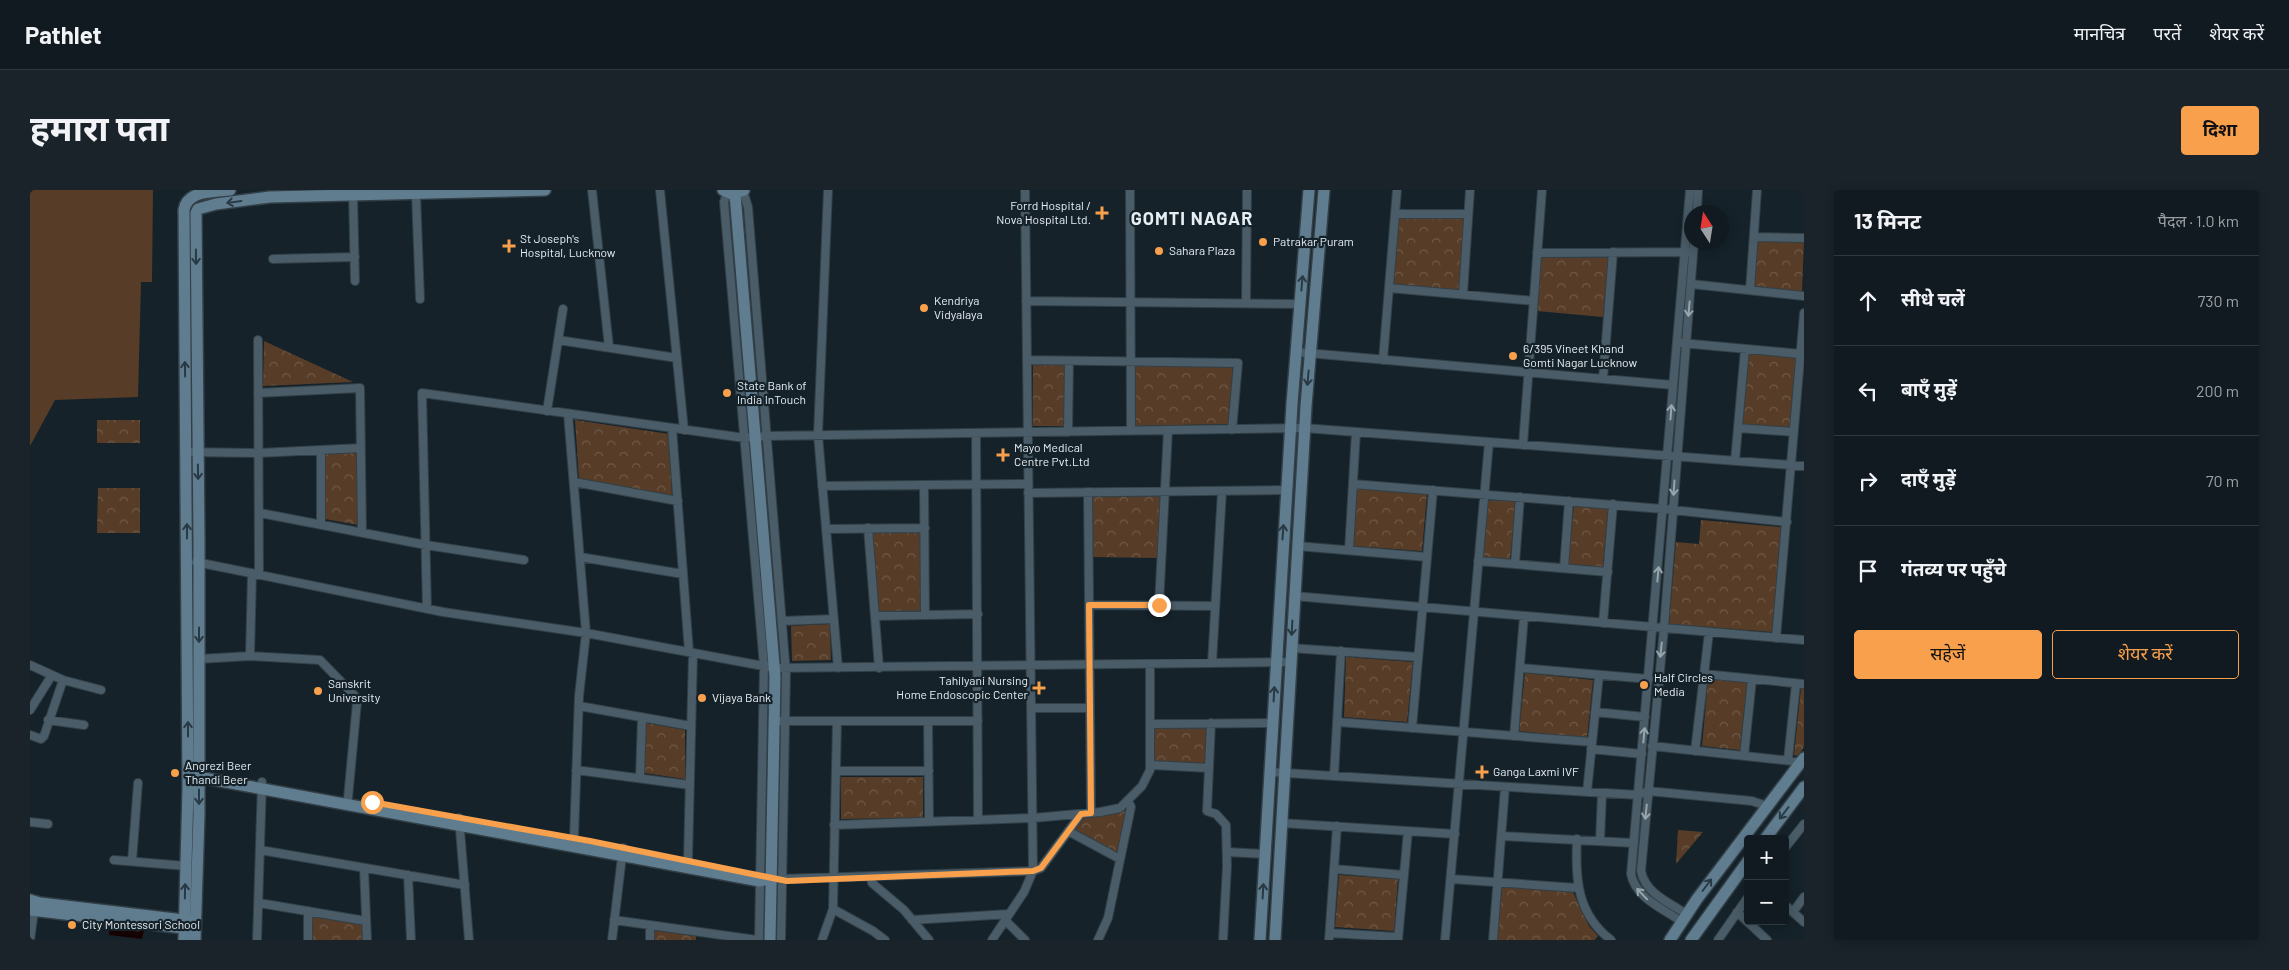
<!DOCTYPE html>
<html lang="hi">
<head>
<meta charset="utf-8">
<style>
  :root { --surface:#101a20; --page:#192329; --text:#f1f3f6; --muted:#9ca1a5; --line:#30383e; --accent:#f9a04c }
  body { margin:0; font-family:Barlow,"Noto Sans Devanagari",sans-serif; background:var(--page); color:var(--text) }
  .controls { position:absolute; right:15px; bottom:15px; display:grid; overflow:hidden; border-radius:5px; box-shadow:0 2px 12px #0003 }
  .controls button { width:45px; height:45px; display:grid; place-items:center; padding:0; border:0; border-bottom:1px solid var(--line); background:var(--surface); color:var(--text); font:25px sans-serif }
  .compass { position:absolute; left:1654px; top:15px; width:45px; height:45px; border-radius:50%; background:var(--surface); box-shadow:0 2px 12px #0003; rotate:348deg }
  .stop { position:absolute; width:15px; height:15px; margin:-11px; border:4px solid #f9a04c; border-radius:50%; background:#fff }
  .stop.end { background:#f9a04c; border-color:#fff; box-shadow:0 1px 5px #0008 }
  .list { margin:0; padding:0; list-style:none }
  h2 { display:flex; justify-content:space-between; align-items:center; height:65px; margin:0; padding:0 20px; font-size:21px }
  h2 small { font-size:16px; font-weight:400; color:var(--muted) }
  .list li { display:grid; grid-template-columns:32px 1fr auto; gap:15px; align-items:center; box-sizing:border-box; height:90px; padding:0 20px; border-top:1px solid var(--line) }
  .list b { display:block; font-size:19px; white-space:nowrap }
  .list em { font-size:16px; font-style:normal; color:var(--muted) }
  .actions { display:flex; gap:10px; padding:15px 20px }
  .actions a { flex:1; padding:11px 0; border:1px solid var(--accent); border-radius:5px; text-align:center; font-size:18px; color:var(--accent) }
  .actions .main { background:var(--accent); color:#111 }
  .icon { flex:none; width:28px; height:28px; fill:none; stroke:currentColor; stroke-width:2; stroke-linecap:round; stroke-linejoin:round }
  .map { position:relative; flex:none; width:1774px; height:750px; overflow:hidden; border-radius:5px }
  header { display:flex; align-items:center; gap:30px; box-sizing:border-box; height:70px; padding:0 25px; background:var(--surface); border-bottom:1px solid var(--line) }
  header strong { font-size:24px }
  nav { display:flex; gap:28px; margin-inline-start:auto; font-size:18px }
  .intro { display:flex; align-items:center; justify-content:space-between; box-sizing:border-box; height:120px; padding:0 30px }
  h1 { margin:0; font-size:35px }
  .button { padding:12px 22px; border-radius:5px; background:var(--accent); color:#111; font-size:18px; font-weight:700 }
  main { display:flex; gap:30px; padding:0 30px }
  aside { flex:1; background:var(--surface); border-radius:5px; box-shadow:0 2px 12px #0003 }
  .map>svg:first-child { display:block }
  .grass { fill:#573d27 }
  .park { fill:url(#park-crowns) }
  .water { fill:url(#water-ripples) }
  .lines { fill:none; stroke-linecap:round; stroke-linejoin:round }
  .street-casing { stroke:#323f46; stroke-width:10 }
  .secondary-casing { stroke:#323f46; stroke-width:14 }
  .street { stroke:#495c67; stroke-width:8 }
  .secondary { stroke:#607d90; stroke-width:11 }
  .oneway { stroke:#283944 }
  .oneway2 { stroke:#97a5ad }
  .route { stroke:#f9a04c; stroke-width:6 }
  .poi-dot { fill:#f9a04c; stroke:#15222a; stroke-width:2 }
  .labels { text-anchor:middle; stroke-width:4.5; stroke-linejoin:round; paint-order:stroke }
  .poi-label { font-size:12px; fill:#e5eef3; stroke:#15222a; text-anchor:start }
  .district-label { font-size:18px; font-weight:bold; letter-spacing:1px; fill:#e5eef3; stroke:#15222a }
</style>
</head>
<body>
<header>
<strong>Pathlet</strong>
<nav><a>मानचित्र</a><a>परतें</a><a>शेयर करें</a></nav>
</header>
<div class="intro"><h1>हमारा पता</h1><a class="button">दिशा</a></div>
<main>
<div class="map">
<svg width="1774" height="750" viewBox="0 0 1774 750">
  <defs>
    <pattern id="park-crowns" width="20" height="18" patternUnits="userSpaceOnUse" patternTransform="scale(1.25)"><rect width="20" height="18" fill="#573d27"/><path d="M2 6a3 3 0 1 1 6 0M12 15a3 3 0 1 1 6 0" fill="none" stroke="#6f5947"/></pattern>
    <pattern id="water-ripples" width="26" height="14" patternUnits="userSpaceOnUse" patternTransform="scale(1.25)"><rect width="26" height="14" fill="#150200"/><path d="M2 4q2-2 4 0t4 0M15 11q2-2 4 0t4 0" fill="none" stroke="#372726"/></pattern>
  </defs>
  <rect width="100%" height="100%" fill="#15222a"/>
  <!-- grass -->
  <path class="grass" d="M0 0H123L122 92H111L108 207 25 210 0 256Z"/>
  <!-- park -->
  <path class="park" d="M1369 27 1435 28 1429 100 1363 95Z
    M1728 51H1774L1772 102 1724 98Z
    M1579 66 1573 127 1507 121 1511 68Z
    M234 151 323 192 233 196Z
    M1718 163 1766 167 1760 239 1712 235Z
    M1003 174H1038V236H1003Z
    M1104 175 1203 177 1198 234 1104 236Z
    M67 230H110V253H67Z
    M545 230 639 244 642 306 549 289Z
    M328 262V335L295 329 294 264Z
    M68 298H110V343H67Z
    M1327 298 1397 303 1392 361 1323 356Z
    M1062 305H1131L1127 368 1063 367Z
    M1457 307 1486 310 1480 370 1452 367Z
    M1544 314 1578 317 1573 377 1538 374Z
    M1671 330 1751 337 1742 442 1639 434 1646 352 1669 354Z
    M890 340 892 421H849L842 341Z
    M800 434 801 470 762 471 761 436Z
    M1316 467 1383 472 1377 532 1314 527Z
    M1495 483 1563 490 1557 548 1489 541Z
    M1678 489 1717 492 1710 560 1672 556Z
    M1771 498H1774V557L1768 566 1764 565Z
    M616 533 655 540V589L614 583Z
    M1125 538H1179L1176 575 1125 572Z
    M811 587H893V628L811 629Z
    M1096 620 1087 664 1043 640 1052 628Z
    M1648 640 1673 642 1646 674Z
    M1309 685 1368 689 1364 741 1305 737Z
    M1472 697 1542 700 1559 736 1568 746 1565 750H1467Z
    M282 727 333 734 334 750H282Z
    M624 738 666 745V750H624Z"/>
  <!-- water -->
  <path class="water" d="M80 733 115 737 112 749 79 745Z"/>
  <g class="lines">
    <!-- street casing -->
    <g class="street-casing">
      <path id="street" d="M562 0 579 157
        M630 0 654 240
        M798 0 788 245 808 478
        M1100 0 1101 241
        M713 1 718 17 756 483 751 750
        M697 3 694 12 734 476 729 750
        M386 4 390 109
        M323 5 325 91
        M1667 22 1668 0
        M1365 24H1438
        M1725 47 1774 48
        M1507 63 1658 62
        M243 69 325 67
        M1661 94 1774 106
        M1359 98 1504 111
        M1720 100 1727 0
        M1433 104 1440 0
        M996 111 1270 114
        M1216 113 1217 0
        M228 150 229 384
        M528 150 647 168
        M1651 153 1771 164
        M1266 162 1643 195
        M997 170 1208 173 1202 240
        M1353 170 1367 0
        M1573 189 1583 62
        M228 203 330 198 332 343
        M517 221 533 119
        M538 224 556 443 549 506 544 648
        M642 238 659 462
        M1708 238 1764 242
        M1038 242 1039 171
        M946 243 948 630
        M1493 255 1512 0
        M291 260V335
        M156 262 229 263 331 258
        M1705 271 1715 159
        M544 292 648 311
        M1323 294 1633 319 1757 332
        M894 295 895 425
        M792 296 998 294
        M1058 302 1061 623
        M998 303 1256 300
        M230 323 396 355 494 370
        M838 338 849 478
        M796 339 895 338
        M1267 356 1397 367
        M1319 360 1326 242
        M550 367 653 384
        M1448 371 1578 382
        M166 372 413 422 556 443 744 478 1260 472
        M1485 374 1490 307
        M1534 378 1539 311
        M1264 406 1774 450
        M1059 415 1185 416
        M1129 415 1138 240
        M397 419 392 203 715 248 736 246 1274 238 1774 276
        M845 426 948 424
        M752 431 804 429
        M1573 433 1583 314
        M1746 448 1774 123
        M1261 458 1388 467
        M220 466 222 383
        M169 469 220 466 290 470 326 507 327 512 318 608
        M1182 473 1192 301
        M0 475 33 490 71 500
        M1490 478 1619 489
        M1674 484 1774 494
        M549 516 661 536
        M1001 518H1060
        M0 520 22 485
        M1565 522 1615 527
        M18 530 54 535
        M750 531H948
        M898 531 899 631
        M1308 532 1562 552
        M1181 533 1177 621 1186 624 1196 635 1197 676 1193 750
        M1121 534 1242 533
        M1382 538 1403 300
        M0 545 11 549 14 546 33 490
        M1484 546 1494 426
        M1622 556 1771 572
        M1561 559 1612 564
        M1665 561 1679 442
        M1714 566 1722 489
        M1758 570 1766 494
        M1121 575 1179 578
        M546 580 660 595
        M806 581H899
        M1240 582 1608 605 1618 601 1722 611 1737 616
        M1304 586 1311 461
        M610 588 612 527
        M1557 602 1569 485
        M429 628 439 750
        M0 632 18 634
        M1251 633 1425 644
        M804 635 1003 628 1070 622 1090 618 1112 596 1120 580V474
        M1038 641 1090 669
        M1471 646 1604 653
        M1547 649C1545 689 1547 724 1581 750
        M1570 651 1572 603
        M1755 658 1774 634
        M230 660 435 695
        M1197 662 1235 664
        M84 670 156 676
        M658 670 663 463
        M102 671 108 593
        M334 678 337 750
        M1304 679 1374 685
        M378 685 381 750
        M841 687 842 693 874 720 899 750
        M749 689 1003 681 1011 678 1051 624
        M1421 689 1548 698
        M229 713 336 731
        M1755 715 1774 732
        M803 719 843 741 855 750
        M1707 722 1737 750
        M1763 722 1774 707
        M1657 724C1639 713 1615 703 1611 681L1634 438 1664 52
        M584 730 727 750
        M882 730 979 724
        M975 730 995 750
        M1652 732C1633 718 1606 709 1601 684L1660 0
        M620 735V750
        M1300 743 1368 747
        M0 750 4 721 7 717
        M227 750 232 592
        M278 750V721
        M582 750 593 658
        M792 750 803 719 807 531
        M962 750 994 702 1003 681 995 0
        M1068 750 1078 728 1101 617 1098 610
        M1299 750 1307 636
        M1368 750 1378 641
        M1415 750 1459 252
        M1463 750 1475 597
        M1688 750 1718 707"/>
    </g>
    <!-- secondary casing -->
    <g class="secondary-casing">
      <path id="secondary" d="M693 0 702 4 714 0
        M705 4 745 487 740 750
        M163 586 730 691 741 688
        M1735 649 1774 597
        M0 710 10 713 162 731
        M0 720 154 738 160 735
        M154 750 158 598 154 20C157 0 183 2 200 0
        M165 750 169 625V350L166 23 168 19 186 14 240 7 515 0
        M1230 750 1262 214 1279 0
        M1245 750 1276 216 1294 0
        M1640 750 1667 709 1774 568
        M1661 750 1718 671"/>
    </g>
    <!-- street -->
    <use href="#street" class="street"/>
    <!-- secondary -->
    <use href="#secondary" class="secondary"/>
  </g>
  <!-- one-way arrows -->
  <defs><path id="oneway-shaft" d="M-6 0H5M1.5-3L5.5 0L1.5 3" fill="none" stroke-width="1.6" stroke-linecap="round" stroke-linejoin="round" transform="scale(1.25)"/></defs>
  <g class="oneway">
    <use href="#oneway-shaft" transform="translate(204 12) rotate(172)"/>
    <use href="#oneway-shaft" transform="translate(166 67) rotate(89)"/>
    <use href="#oneway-shaft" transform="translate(1272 93) rotate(-85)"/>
    <use href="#oneway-shaft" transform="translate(155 179) rotate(-91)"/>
    <use href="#oneway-shaft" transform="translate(1278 188) rotate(95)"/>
    <use href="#oneway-shaft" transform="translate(168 282) rotate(89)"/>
    <use href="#oneway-shaft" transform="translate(157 341) rotate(-90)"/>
    <use href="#oneway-shaft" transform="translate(1253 342) rotate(-86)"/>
    <use href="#oneway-shaft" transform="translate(1262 438) rotate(93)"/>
    <use href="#oneway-shaft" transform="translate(169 445) rotate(90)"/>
    <use href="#oneway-shaft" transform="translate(1244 504) rotate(-87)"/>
    <use href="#oneway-shaft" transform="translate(158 539) rotate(-90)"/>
    <use href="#oneway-shaft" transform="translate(169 607) rotate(90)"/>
    <use href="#oneway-shaft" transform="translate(1754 623) rotate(127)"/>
    <use href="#oneway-shaft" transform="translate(1677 695) rotate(-53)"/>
    <use href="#oneway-shaft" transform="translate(155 701) rotate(-89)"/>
    <use href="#oneway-shaft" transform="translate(1233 701) rotate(-87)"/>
  </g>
  <g class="oneway2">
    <use href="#oneway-shaft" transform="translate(1659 119) rotate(95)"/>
    <use href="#oneway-shaft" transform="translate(1641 222) rotate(-86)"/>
    <use href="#oneway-shaft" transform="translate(1644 298) rotate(94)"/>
    <use href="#oneway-shaft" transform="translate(1628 384) rotate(-85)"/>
    <use href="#oneway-shaft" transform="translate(1631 460) rotate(96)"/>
    <use href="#oneway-shaft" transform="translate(1614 545) rotate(-85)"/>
    <use href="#oneway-shaft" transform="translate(1616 622) rotate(96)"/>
    <use href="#oneway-shaft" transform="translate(1612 704) rotate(-134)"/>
  </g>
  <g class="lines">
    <!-- route -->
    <path class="route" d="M342 612 560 651 757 691 1003 681 1011 678 1051 624 1061 623 1059 415H1129"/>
  </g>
  <!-- markers -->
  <g class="poi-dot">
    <path d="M1069.5 15.5h5v5h5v5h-5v5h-5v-5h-5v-5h5z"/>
    <circle cx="1233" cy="52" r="5"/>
    <path d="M476.5 48.5h5v5h5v5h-5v5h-5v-5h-5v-5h5z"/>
    <circle cx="1129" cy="61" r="5"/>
    <circle cx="894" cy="118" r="5"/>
    <circle cx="1483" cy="166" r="5"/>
    <circle cx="697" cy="203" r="5"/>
    <path d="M970.5 257.5h5v5h5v5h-5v5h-5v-5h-5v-5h5z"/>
    <circle cx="1614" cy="495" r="5"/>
    <path d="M1006.5 490.5h5v5h5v5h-5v5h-5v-5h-5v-5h5z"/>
    <circle cx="288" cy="501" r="5"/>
    <circle cx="672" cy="508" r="5"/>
    <path d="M1449.5 574.5h5v5h5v5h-5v5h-5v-5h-5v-5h5z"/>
    <circle cx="145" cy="583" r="5"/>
    <circle cx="42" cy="735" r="5"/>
  </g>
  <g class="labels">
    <!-- poi labels -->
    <g class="poi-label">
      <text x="1061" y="20" text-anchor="end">Forrd Hospital /<tspan x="1061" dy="14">Nova Hospital Ltd.</tspan></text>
      <text x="490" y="53">St Joseph's<tspan x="490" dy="14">Hospital, Lucknow</tspan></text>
      <text x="1243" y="56">Patrakar Puram</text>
      <text x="1139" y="65">Sahara Plaza</text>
      <text x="904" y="115">Kendriya<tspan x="904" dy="14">Vidyalaya</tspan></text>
      <text x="1493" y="163">6/395 Vineet Khand<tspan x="1493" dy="14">Gomti Nagar Lucknow</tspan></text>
      <text x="707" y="200">State Bank of<tspan x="707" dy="14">India InTouch</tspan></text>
      <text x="984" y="262">Mayo Medical<tspan x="984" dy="14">Centre Pvt.Ltd</tspan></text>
      <text x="1624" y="492">Half Circles<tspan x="1624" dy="14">Media</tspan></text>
      <text x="998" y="495" text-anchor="end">Tahilyani Nursing<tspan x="998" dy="14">Home Endoscopic Center</tspan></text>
      <text x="298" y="498">Sanskrit<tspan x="298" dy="14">University</tspan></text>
      <text x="682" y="512">Vijaya Bank</text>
      <text x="155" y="580">Angrezi Beer<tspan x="155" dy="14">Thandi Beer</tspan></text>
      <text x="1463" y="586">Ganga Laxmi IVF</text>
      <text x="52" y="739">City Montessori School</text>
    </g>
    <!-- district labels -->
    <g class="district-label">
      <text x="1162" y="35">GOMTI NAGAR</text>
    </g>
  </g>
</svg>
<div class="controls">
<button>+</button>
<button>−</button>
</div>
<svg class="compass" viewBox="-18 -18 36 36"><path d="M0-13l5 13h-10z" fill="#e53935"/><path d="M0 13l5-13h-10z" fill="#9ca1a5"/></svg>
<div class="stop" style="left:342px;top:612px"></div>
<div class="stop end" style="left:1129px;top:415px"></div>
</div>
<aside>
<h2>13 मिनट<small>पैदल · 1.0 km</small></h2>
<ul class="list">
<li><svg class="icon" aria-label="ahead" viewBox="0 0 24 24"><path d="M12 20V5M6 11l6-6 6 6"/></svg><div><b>सीधे चलें</b></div><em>730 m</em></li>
<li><svg class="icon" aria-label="left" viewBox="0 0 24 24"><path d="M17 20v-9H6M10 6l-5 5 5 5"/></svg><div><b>बाएँ मुड़ें</b></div><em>200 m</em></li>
<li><svg class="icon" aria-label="right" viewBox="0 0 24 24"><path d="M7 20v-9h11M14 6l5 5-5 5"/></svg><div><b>दाएँ मुड़ें</b></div><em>70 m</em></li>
<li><svg class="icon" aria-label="arrive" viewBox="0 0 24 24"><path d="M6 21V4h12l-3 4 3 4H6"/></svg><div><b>गंतव्य पर पहुँचे</b></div></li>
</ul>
<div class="actions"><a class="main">सहेजें</a><a>शेयर करें</a></div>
</aside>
</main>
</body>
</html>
